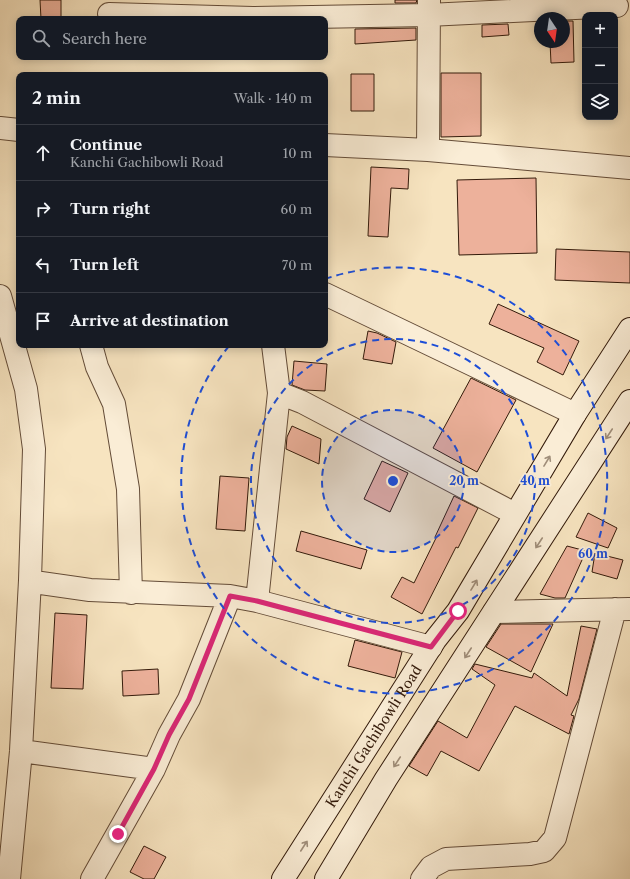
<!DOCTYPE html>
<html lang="en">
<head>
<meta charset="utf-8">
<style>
  :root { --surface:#171b24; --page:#20242c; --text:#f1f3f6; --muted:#9ea1a6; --line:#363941 }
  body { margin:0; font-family:"Libre Caslon Text",serif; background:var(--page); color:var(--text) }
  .controls { position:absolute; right:12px; top:12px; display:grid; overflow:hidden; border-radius:8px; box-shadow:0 2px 10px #0003 }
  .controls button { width:36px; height:36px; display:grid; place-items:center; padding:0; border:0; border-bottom:1px solid var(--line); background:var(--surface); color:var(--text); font:20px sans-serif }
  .compass { position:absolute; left:534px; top:12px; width:36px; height:36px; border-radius:50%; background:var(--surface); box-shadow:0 2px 10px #0003; rotate:167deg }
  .stop { position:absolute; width:12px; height:12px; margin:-9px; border:3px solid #db2777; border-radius:50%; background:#fff }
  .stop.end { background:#db2777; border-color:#fff; box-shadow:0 1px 4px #0008 }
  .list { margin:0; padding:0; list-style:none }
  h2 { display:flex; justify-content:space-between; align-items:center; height:52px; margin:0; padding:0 16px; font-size:17px }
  h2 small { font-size:13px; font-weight:400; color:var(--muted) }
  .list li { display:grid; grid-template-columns:26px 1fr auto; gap:12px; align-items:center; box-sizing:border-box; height:56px; padding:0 16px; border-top:1px solid var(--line) }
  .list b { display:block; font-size:15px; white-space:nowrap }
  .list p { margin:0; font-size:13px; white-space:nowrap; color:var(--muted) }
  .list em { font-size:13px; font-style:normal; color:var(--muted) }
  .icon { flex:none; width:22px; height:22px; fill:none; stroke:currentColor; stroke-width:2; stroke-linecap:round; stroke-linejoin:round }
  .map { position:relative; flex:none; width:630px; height:879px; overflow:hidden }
  .search { position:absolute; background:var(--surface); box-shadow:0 2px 10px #0003; left:16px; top:16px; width:312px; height:44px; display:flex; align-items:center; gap:10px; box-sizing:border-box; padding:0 14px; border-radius:8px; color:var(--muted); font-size:15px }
  .panel { position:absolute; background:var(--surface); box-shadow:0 2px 10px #0003; left:16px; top:72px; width:312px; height:276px; border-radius:8px }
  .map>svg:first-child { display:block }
  .building { fill:#edb19b; stroke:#331a0a }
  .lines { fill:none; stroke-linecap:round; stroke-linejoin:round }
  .minor-casing { stroke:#644c38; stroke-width:24 }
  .secondary-casing { stroke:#331a0a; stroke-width:24 }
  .minor { stroke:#faedd6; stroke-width:22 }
  .secondary { stroke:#faedd6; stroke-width:22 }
  .oneway { stroke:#a08e7a }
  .route { stroke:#db2777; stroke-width:5 }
  .ring { fill:none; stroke:#1d4ed8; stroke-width:2; stroke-dasharray:7 5 }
  .labels { text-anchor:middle; stroke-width:3.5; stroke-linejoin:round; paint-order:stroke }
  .street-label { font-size:14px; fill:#331a0a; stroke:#faedd6 }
  .centre { fill:#1d4ed8; stroke:#faedd6; stroke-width:2 }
  .ring-label { font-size:12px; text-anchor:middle; font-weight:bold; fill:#1d4ed8; stroke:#faedd6; stroke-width:3.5; stroke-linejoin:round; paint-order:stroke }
</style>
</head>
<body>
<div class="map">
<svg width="630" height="879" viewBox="0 0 630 879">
  <rect width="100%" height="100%" fill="#f7e4c0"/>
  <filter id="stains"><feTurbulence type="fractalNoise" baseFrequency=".005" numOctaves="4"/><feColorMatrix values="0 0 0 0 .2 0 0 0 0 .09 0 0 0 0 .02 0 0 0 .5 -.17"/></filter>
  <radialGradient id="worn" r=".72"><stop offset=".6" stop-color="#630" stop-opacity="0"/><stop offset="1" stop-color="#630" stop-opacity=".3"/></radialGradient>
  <!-- building -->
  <path class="building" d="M40 0H61V19H41Z
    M395 0H417L416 3H395Z
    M564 21H573L574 62 551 63 550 42H564Z
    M508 24 509 35 482 37V25Z
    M416 28V40L355 44V29Z
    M441 73H481V136L441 137Z
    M351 74H374V111H351Z
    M371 167 409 169 408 189 391 188 388 237 368 236Z
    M536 178 537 253 459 255 457 180Z
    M556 249 630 252V283L555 280Z
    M498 304 579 341 563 375 537 362 544 348 489 324Z
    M368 331 377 333 396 342 392 364 363 359Z
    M294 361 327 364 325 391 305 390 292 385Z
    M471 378 516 400 477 472 433 448Z
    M292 426 321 439 319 464 286 449 287 437Z
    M382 461 408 473 390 512 364 499Z
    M220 476 249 478 245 531 216 529Z
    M454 496 478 508 458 548 456 547 422 614 391 597 402 577 414 583 436 538 435 537Z
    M588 513 617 528 608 548 576 537Z
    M301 531 367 550 361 569 296 551Z
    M567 546 586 551 565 598H555L540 594Z
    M595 553 623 560 617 579 592 572Z
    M55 613 87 615 83 689 51 688Z
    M501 624H553L531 672 486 647Z
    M581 626 597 629 579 699 571 715 574 716 569 734 515 706 479 771 441 751 427 776 409 766 438 721 467 738 495 685 472 669 475 664 532 678 534 673 567 696Z
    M355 640 402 652 395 678 348 666Z
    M158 669 159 694 123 696 122 671Z
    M144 846 166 857 154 879H144L130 872Z"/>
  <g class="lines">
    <!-- minor casing -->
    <g class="minor-casing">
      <path id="minor" d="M109 14 253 18 428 15 617 6
        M0 128 19 130
        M325 145 428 150 630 168
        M428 150 429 1
        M325 294 575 414
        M0 296 26 389 34 449 30 580 21 751 9 879
        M91 345 97 367 114 404 128 489 131 593
        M273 345 279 393 302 402 515 514
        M30 580 34 582 90 590 230 596 257 601 431 647
        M257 601 279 393
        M494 612 629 609
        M21 751 154 769
        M92 879 154 769 169 735 189 699 230 596
        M422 879 431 867 446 859 530 854 544 851 555 838 615 609"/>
    </g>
    <!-- secondary casing -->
    <g class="secondary-casing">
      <g id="secondary">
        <path id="s1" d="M283 879 435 640 458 611 575 414 630 329"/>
        <path d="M326 879 386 779 630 401"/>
      </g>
    </g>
    <!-- minor -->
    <use href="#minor" class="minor"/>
    <!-- secondary -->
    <use href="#secondary" class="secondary"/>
  </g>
  <!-- one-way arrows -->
  <defs><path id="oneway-shaft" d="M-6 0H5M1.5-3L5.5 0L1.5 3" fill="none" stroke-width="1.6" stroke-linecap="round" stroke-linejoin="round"/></defs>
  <g class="oneway">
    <use href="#oneway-shaft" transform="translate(609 434) rotate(123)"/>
    <use href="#oneway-shaft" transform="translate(547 461) rotate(-59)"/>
    <use href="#oneway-shaft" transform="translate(539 543) rotate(123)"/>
    <use href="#oneway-shaft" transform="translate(474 585) rotate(-59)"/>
    <use href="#oneway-shaft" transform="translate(468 653) rotate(123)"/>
    <use href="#oneway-shaft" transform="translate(397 762) rotate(123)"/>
    <use href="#oneway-shaft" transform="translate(304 846) rotate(-57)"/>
  </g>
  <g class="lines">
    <!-- route -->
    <path class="route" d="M118 834 154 769 169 735 189 699 230 596 257 601 431 647 458 611"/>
  </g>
  <!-- distance rings -->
  <circle cx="393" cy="481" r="71" fill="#1d4ed8" fill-opacity=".12"/>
  <g class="ring">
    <circle cx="393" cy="481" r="71"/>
    <circle cx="393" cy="481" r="142"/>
    <path d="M325 279A213 213 0 1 1 229 346"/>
  </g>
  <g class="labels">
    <!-- street labels -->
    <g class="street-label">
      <text dy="5" stroke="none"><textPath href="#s1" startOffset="169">Kanchi Gachibowli Road</textPath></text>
    </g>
  </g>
  <circle cx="393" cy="481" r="6" class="centre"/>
  <g class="ring-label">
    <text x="464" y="485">20 m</text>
    <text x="535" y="485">40 m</text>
    <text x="593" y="558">60 m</text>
  </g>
  <rect width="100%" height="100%" filter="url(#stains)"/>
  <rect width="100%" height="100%" fill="url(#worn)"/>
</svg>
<div class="controls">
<button>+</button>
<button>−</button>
<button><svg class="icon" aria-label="layers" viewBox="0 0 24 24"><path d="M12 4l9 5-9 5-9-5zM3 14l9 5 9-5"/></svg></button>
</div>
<svg class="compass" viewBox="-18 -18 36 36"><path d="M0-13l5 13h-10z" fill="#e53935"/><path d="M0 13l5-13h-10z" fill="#9ea1a6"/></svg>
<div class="stop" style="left:458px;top:611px"></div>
<div class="stop end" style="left:118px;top:834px"></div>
<div class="search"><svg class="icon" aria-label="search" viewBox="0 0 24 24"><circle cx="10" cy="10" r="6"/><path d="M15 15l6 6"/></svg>Search here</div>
<section class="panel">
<h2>2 min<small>Walk · 140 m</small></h2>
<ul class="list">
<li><svg class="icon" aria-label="ahead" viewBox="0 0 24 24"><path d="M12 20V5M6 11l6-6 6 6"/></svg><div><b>Continue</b><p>Kanchi Gachibowli Road</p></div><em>10 m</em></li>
<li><svg class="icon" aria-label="right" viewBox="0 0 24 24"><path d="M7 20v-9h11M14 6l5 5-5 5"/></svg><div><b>Turn right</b></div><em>60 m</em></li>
<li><svg class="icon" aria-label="left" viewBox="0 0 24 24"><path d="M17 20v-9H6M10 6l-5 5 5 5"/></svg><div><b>Turn left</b></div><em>70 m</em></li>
<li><svg class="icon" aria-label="arrive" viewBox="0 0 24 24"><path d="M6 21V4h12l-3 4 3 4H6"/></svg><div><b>Arrive at destination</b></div></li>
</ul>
</section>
</div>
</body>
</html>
